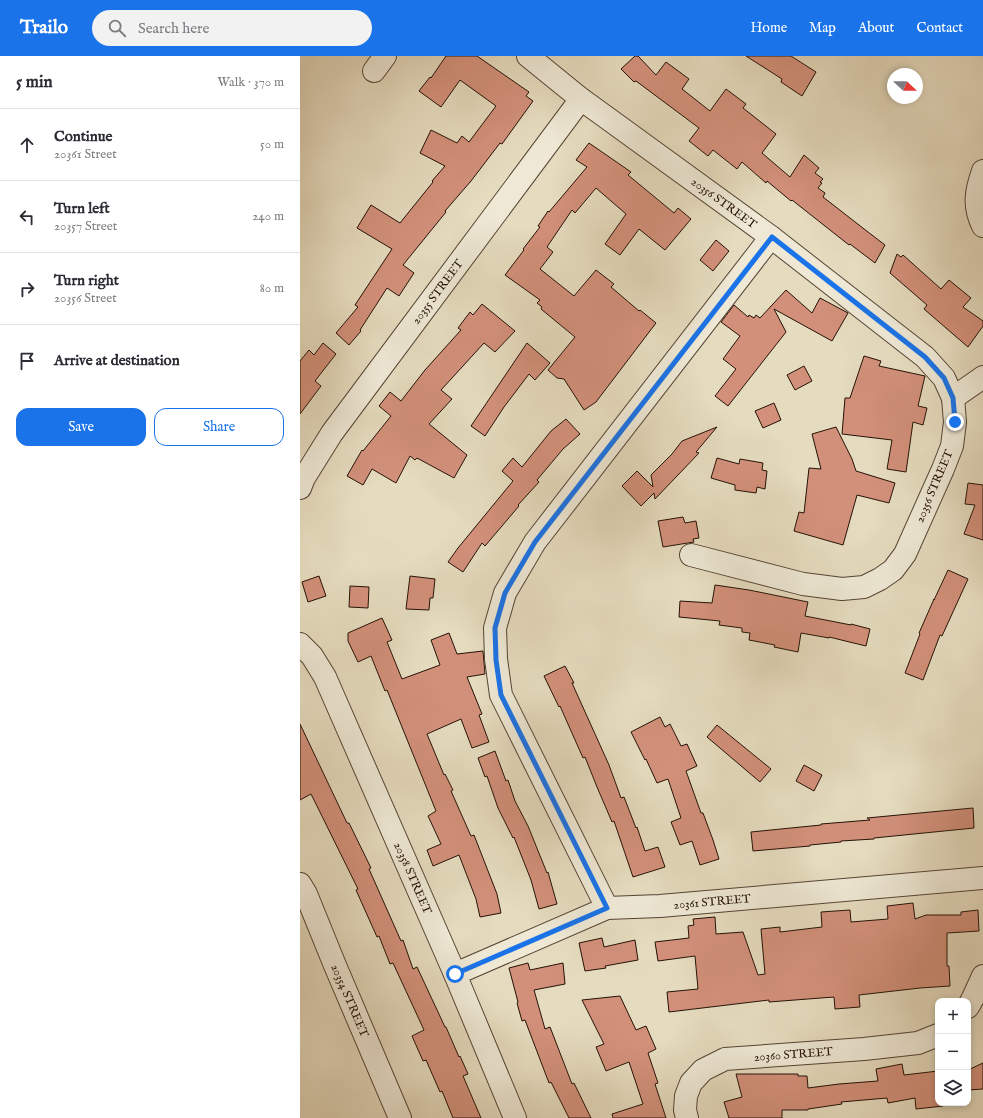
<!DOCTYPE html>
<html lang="en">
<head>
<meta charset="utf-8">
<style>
  :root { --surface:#fff; --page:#f2f2f3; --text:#2b2b33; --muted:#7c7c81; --line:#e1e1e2; --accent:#1a73e8 }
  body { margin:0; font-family:"IM FELL English",serif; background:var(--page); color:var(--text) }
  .controls { position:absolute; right:12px; bottom:12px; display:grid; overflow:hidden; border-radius:8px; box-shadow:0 2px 6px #0003 }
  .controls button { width:36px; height:36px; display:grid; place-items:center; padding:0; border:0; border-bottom:1px solid var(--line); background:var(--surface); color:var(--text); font:20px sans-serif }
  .compass { position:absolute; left:587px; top:12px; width:36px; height:36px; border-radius:50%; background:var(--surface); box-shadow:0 2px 6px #0003; rotate:112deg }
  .stop { position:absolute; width:12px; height:12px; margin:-9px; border:3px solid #1a73e8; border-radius:50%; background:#fff }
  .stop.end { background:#1a73e8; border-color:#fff; box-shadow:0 1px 4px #0008 }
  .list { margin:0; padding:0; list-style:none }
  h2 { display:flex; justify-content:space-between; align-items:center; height:52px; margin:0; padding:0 16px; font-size:17px }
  h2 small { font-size:13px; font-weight:400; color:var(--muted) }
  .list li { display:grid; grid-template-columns:26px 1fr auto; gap:12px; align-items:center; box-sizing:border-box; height:72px; padding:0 16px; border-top:1px solid var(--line) }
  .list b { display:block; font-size:15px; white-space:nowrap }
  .list p { margin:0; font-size:13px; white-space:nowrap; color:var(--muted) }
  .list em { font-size:13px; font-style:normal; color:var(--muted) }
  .actions { display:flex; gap:8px; padding:12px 16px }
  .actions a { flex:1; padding:9px 0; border:1px solid var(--accent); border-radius:12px; text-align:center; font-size:14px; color:var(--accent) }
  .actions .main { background:var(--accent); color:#fff }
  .icon { flex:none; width:22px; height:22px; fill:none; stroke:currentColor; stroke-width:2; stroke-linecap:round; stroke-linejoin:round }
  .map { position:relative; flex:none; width:683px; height:1062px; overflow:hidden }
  header { display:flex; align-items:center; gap:24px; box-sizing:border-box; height:56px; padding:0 20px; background:var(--accent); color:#fff }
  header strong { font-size:19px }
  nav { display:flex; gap:22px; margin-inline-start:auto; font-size:14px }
  .search { width:280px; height:36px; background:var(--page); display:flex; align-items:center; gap:10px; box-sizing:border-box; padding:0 14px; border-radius:22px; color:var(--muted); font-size:15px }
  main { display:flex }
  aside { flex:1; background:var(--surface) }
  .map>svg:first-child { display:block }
  .building { fill:#d2907a; stroke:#251106 }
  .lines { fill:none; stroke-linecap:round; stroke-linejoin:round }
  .minor-casing { stroke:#554434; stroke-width:24 }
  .tertiary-casing { stroke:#554434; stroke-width:24 }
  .minor { stroke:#eee8d5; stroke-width:22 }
  .tertiary { stroke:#eee8d5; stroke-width:22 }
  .route { stroke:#1a73e8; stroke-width:5 }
  .labels { text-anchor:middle; stroke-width:3.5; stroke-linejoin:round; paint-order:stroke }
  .street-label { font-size:12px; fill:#251106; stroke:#eee8d5 }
</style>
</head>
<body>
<header>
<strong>Trailo</strong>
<div class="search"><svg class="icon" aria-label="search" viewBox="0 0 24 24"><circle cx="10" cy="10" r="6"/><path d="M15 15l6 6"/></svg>Search here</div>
<nav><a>Home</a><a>Map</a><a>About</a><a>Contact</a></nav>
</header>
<main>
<aside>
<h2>5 min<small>Walk · 370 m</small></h2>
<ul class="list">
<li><svg class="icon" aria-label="ahead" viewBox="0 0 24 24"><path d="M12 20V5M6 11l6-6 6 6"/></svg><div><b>Continue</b><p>20361 Street</p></div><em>50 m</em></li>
<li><svg class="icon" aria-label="left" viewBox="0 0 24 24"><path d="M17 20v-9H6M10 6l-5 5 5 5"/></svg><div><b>Turn left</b><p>20357 Street</p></div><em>240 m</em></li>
<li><svg class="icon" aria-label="right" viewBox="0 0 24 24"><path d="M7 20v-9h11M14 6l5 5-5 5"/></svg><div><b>Turn right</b><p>20356 Street</p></div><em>80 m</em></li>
<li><svg class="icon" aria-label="arrive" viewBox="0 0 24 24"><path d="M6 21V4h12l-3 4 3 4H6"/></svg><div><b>Arrive at destination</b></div></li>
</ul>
<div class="actions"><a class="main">Save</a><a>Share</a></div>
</aside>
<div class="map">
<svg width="683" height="1062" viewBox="0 0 683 1062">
  <rect width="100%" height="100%" fill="#e5dbbe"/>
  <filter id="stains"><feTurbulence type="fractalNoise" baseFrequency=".005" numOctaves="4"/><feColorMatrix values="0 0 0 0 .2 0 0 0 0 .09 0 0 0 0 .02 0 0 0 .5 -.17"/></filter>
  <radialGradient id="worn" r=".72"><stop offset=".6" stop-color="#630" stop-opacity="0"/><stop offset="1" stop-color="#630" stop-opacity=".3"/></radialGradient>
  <!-- building -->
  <path class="building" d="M146 0H177L229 36 226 40 233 45 202 88 200 87 171 125 145 155 146 156 103 209 114 217 99 240 87 232 60 274 61 275 49 289 36 277 58 251 55 249 92 193 57 172 71 149 100 167 133 126 132 125 145 110 120 97 131 74 157 87 162 80 169 86 196 50 160 24 141 51 119 35 130 21 131 22Z
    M335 0H338L356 19 366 6 389 23 382 33 410 55 426 33 446 48 443 52 476 78 462 97 490 121 504 99 519 112 515 117 523 123 520 126 522 127 518 132 525 137 523 141 568 176 585 189 575 207 550 188 549 189 492 144 491 145 467 125 466 127 442 106 437 113 413 94 408 100 389 85 399 72 336 25 334 26 321 13Z
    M446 0H491L516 16 502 40 481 26 482 23Z
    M289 87 331 116 328 119 374 157 378 152 391 163 365 194 339 173 320 199 305 188 326 158 296 132 275 157 272 154 247 191 253 196 240 213 274 240 296 214 314 228 311 231 339 255 340 254 356 267 296 346 284 354 264 323 257 322 248 314 275 281 241 253 242 251 237 247 240 244 205 219 224 194 223 193 240 171 238 170 248 155 249 156 287 111 276 104Z
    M416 184 429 195 413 215 400 204Z
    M597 198 601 201 603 199 641 233 649 224 671 242 663 251 683 265V270L668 291 624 253 627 249 590 217Z
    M486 234 512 257 520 242 548 257 532 285 474 253 486 276 428 350 415 340 436 313 423 303 440 280 421 266 434 249 448 261 449 259 454 262 456 259 460 262Z
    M182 248 215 275 195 296 184 287 141 334 152 343 129 368 167 399 154 422 117 402 115 404 110 400 96 427 72 413 63 429 47 420 62 394 63 395 91 360 79 350 90 336 101 345 125 314 161 274 158 272 170 256 173 259Z
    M23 287 36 298 15 325 21 330 0 358V305L9 294 14 299Z
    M227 287 250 307 235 324 229 318 204 351 185 380 171 370Z
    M564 300 581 305 579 310 625 320 618 350 627 352 623 369 613 366 606 416 587 413 592 384 542 378 545 342H550Z
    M504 310 512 325 495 334 487 319Z
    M474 347 481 364 463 372 455 355Z
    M266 363 280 378 263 393 237 424 239 426 218 449 219 450 185 490 182 487 163 516 148 506 158 492 213 425 202 415 213 402 222 411 251 375Z
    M417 371 396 396 399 397 355 443 354 437 341 450 322 430 337 415 353 431 351 419 372 398 382 385Z
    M536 371 552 403 556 415 595 427 589 447 557 439 543 489 494 475 499 456 504 457 509 412 521 413 512 378Z
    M417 402 439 408 440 403 463 407 462 414 467 415 465 433 457 431 456 437 435 434V429L411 422Z
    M668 427 683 429V484L664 478 675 449 665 448Z
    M383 461 385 467 396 465 399 482 393 483 394 486 363 491 358 465Z
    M648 514 668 523 642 580 640 579 623 624 605 617 620 578 619 577 634 543V544Z
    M19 520 26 540 8 546 2 526Z
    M110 520 135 523 133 542H130L129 554 106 553Z
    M415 529 449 534 508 546 505 560 551 569V568L570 573 566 590 529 581V582L501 577 498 596 474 591 475 589 449 584 450 577 442 576V572L419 569 420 565 379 561 380 545 412 547Z
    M50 530 69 531 68 552 49 551Z
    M82 562 92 584 87 586 102 623 140 609 131 584 149 577 157 598 183 595 185 618 167 621 182 658 179 659 189 686 172 692 161 663 127 678 144 719 145 718 153 734 151 735 171 780 174 779 197 838 201 857 180 861 176 843 159 799 133 810 127 794 141 788 128 760 136 755 87 634 85 635 71 600 58 606 48 585V577Z
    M265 610 274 627H272L309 709 321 742 324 741 336 772 337 771 345 795 358 791 365 811 333 821 314 765 312 766 297 731 285 701 283 702 260 650 259 651 244 620Z
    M360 661 365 671 370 668 381 690 387 688 397 710 386 715 401 757H403L413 784 419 803 400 809 392 785 380 789 371 766 381 762 368 723 357 727 346 703 345 704 331 676Z
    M0 668 47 767H49L71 812 69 813 101 885 103 884 113 913 117 911 145 971H146L159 1001 160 1000 168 1018 163 1020 181 1062H153L142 1035 140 1036 126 1004 123 1005 112 980 124 974 93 907 90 908 79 880 77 881 56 834 58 833 11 738 0 744Z
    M417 669 471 713 460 726 407 681Z
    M195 695 206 725 208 724 215 745 228 770 247 817 248 816 257 848 239 853 231 824 214 781 213 782 198 752 187 720 185 721 178 702Z
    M504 709 522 719 514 735 496 725Z
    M673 752 674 772 574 782V783L541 785V786L510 789V790L453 795 451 776 521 769V768L570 764 567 762Z
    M613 847 615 863 626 859H661V856L678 854 679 875 647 877V910H649L650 930 620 932 559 939 560 951 535 953 534 941 469 946V944L369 956 367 936 398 933 395 900 358 905 355 886 389 882 388 870 394 869 393 863 415 861 416 878 443 876 458 919 465 918 461 873 480 871V876L522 871 521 856 550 854 551 866 588 863 587 850Z
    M302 882 304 891 335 884 338 904 305 910 306 912 285 915 279 887Z
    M228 907 230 914 263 907 265 928 234 934 245 973 250 971 272 1028 274 1027 291 1062H269L251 1026 249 1027 225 964 222 965 217 947 218 946 209 912Z
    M320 940 336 974 346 970 356 993 348 997 358 1027 355 1028 366 1062H313L312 1058 343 1048 329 1006 306 1015 296 991 304 988 282 944Z
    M683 1007V1033L668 1034V1014Z
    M602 1008 604 1019 638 1015V1047H642L643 1050 616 1053 615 1042 588 1047 587 1042 541 1046 542 1048 508 1053V1054H482V1062H429L424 1046 442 1041 436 1018H498V1020H507L508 1032 539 1028 578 1025 576 1013Z"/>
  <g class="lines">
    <!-- minor casing -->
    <g class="minor-casing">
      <g id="minor">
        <path id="s1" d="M228 0 281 43 471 181 625 301 644 322 653 342 655 366 652 390 643 413 605 498 593 514 580 523 564 531 542 533 503 528 391 499"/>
        <path d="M74 15 85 0"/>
        <path d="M683 115C676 135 673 150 683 170"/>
        <path d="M653 342 683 321"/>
        <path id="s2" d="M0 432 4 422 32 377 281 43"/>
        <path id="s3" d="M0 588 12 600 25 621 155 918 215 1062"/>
        <path d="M307 852 201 639 196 603 195 572 205 537 235 486 471 181"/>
        <path id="s4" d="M155 918 307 852 360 850 683 822"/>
        <path d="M668 951 673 942 683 920"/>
        <path id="s5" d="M387 1062 385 1054 386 1040 391 1027 403 1014 425 1003 564 993 618 987 638 979"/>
      </g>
    </g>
    <!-- tertiary casing -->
    <g class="tertiary-casing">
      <g id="tertiary">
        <path id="s6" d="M0 828 6 838 34 907 100 1062"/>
      </g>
    </g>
    <!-- minor -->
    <use href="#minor" class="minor"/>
    <!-- tertiary -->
    <use href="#tertiary" class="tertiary"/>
  </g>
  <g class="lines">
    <!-- route -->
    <path class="route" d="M155 918 307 852 201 639 196 604 195 572 205 537 235 486 472 181 625 301 644 322 653 342 655 366"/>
  </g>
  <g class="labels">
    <!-- street labels -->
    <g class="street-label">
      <text dy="4" stroke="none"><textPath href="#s1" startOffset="245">20356 STREET</textPath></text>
      <text dy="4" stroke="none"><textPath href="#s2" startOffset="240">20355 STREET</textPath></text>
      <text transform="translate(634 430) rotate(-67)" y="4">20356 STREET</text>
      <text dy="4" stroke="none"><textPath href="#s3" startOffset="261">20358 STREET</textPath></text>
      <text dy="4" stroke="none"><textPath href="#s4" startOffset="271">20361 STREET</textPath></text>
      <text dy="4" stroke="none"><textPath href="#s6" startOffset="127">20354 STREET</textPath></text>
      <text dy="4" stroke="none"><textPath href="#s5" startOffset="147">20360 STREET</textPath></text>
    </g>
  </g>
  <rect width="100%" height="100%" filter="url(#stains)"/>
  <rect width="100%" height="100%" fill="url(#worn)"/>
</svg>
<div class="controls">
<button>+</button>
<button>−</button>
<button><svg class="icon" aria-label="layers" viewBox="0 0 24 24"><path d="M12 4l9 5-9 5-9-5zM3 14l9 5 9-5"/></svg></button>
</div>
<svg class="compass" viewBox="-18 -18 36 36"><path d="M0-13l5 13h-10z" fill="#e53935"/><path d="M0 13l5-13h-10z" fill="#7c7c81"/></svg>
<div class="stop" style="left:155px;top:918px"></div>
<div class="stop end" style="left:655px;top:366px"></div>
</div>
</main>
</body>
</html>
